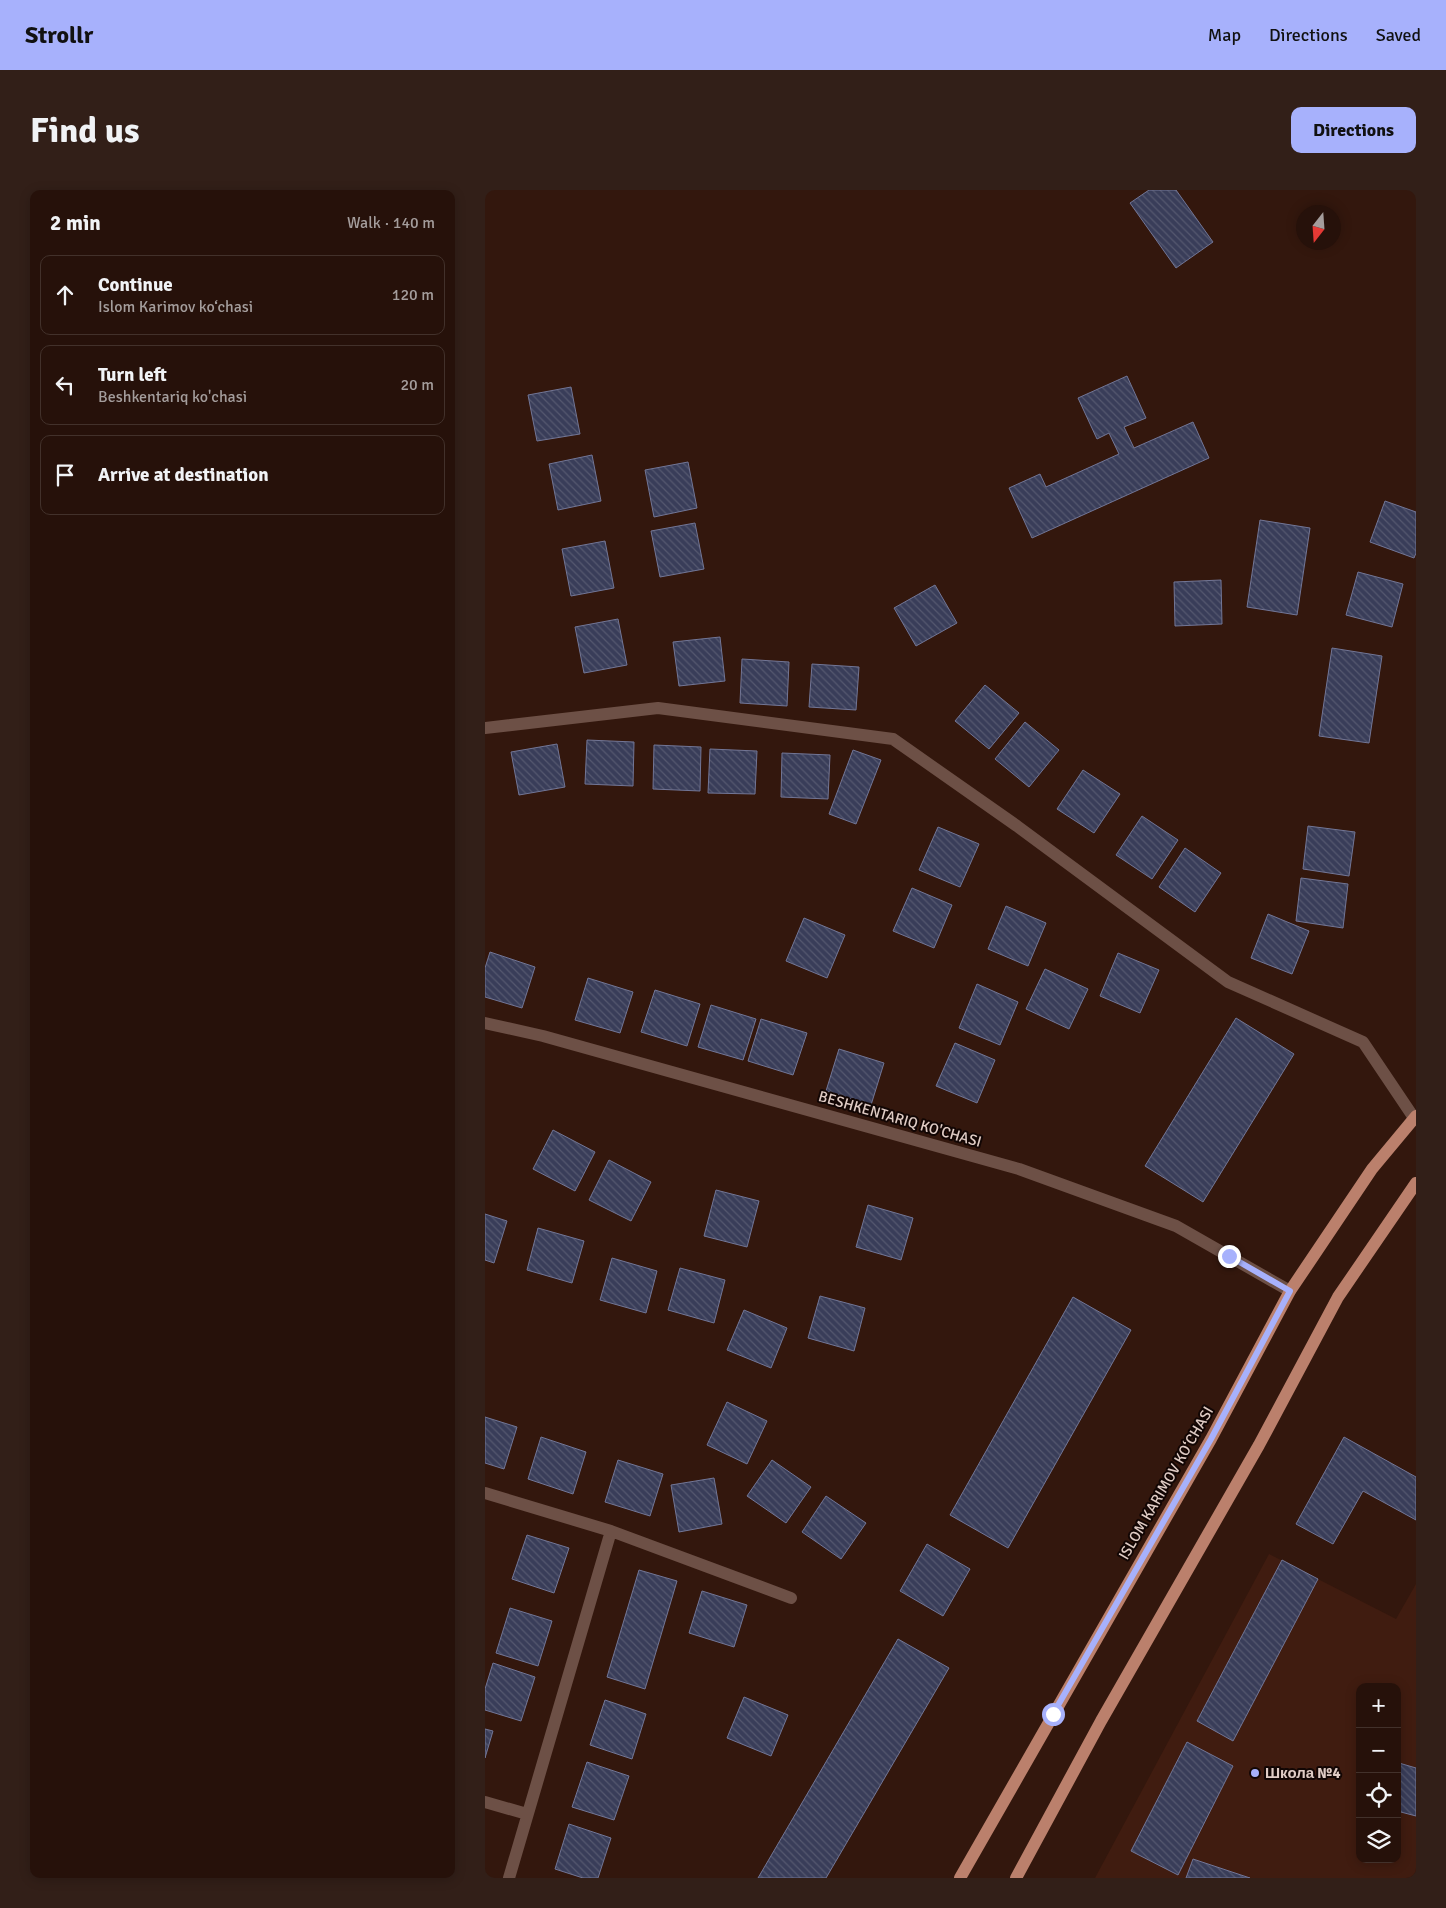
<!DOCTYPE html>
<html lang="en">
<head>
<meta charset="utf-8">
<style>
  :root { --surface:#26110a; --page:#321f18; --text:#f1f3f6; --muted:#a49d9c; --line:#42312b; --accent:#a7b1fc }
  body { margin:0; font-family:Signika,sans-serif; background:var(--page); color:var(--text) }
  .controls { position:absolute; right:15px; bottom:15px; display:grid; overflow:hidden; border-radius:10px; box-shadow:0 2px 12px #0003 }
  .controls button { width:45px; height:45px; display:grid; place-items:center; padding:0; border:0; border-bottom:1px solid var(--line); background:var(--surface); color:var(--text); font:25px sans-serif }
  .compass { position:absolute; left:811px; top:15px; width:45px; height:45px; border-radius:50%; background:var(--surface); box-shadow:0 2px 12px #0003; rotate:197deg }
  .stop { position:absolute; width:15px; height:15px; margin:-11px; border:4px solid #a7b1fc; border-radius:50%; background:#fff }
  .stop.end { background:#a7b1fc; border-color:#fff; box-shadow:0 1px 5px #0008 }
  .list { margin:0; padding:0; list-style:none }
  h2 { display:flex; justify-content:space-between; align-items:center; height:65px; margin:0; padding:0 20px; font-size:21px }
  h2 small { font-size:16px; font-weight:400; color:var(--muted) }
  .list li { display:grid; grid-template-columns:32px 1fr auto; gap:15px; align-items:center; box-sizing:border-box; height:80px; margin:0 10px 10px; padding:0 10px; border:1px solid var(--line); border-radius:10px }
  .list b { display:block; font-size:19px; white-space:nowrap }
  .list p { margin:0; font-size:16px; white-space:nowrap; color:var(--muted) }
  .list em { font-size:16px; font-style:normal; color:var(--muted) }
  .icon { flex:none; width:28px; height:28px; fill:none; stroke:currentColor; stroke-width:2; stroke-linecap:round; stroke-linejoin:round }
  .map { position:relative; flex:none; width:931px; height:1688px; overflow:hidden; border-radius:10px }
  header { display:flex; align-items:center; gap:30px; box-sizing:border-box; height:70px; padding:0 25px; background:var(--accent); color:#111 }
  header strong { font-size:24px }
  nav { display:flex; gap:28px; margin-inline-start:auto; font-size:18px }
  .intro { display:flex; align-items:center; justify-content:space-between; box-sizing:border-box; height:120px; padding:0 30px }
  h1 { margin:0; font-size:35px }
  .button { padding:12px 22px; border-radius:10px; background:var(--accent); color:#111; font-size:18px; font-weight:700 }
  main { display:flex; gap:30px; padding:0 30px }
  aside { flex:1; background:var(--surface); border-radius:10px; box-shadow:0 2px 12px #0003 }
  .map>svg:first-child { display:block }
  .built { fill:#401c10; fill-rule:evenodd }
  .building { fill:url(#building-back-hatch); stroke:#727696 }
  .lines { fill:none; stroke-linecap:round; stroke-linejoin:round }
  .minor { stroke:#6d5046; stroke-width:12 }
  .major { stroke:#bb806c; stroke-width:12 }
  .route { stroke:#a7b1fc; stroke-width:6 }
  .poi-dot { fill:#a7b1fc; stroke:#120604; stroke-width:2 }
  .labels { text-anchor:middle; stroke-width:4; stroke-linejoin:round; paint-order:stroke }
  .street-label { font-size:15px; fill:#e0ccc5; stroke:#120604 }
  .poi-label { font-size:15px; font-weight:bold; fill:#e0ccc5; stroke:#120604; text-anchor:start }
</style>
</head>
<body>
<header>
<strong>Strollr</strong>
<nav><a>Map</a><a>Directions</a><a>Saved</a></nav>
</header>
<div class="intro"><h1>Find us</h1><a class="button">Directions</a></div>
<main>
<aside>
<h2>2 min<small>Walk · 140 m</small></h2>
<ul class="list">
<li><svg class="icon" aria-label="ahead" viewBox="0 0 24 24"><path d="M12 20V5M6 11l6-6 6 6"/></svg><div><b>Continue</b><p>Islom Karimov ko‘chasi</p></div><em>120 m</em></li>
<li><svg class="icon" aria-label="left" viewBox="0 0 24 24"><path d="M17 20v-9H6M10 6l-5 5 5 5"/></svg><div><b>Turn left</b><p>Beshkentariq ko'chasi</p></div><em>20 m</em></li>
<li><svg class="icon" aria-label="arrive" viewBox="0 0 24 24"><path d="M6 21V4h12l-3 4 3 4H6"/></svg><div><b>Arrive at destination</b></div></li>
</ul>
</aside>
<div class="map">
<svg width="931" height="1688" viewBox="0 0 931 1688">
  <defs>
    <pattern id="building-back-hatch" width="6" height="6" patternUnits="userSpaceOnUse" patternTransform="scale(1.25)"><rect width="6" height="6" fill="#393d59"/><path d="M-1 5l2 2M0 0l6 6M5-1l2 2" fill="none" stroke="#55586f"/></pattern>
  </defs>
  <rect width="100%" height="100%" fill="#33170d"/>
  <!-- built -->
  <path class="built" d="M784 1364 911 1429 931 1394V1688H610ZM875 1497H912V1669H875Z"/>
  <!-- building -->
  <path class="building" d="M664 0H691L728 52 691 78 645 13Z
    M642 186 661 228 639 237 649 258 708 232 724 268 547 348 524 298 555 284 561 297 634 264 624 243 612 249 593 208Z
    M86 197 95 244 52 251 43 205Z
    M107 265 116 311 73 320 64 274Z
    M203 272 212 318 169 327 160 280Z
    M900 311 931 322V363L929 368 885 352Z
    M775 330 825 338 812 425 762 417Z
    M210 333 219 379 175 387 166 341Z
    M120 351 129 398 86 406 77 359Z
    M873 382 918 394 907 437 861 425Z
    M736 390 737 434 690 436 689 392Z
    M450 395 472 433 431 456 409 418Z
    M133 429 142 475 99 483 90 437Z
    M235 447 240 491 194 496 188 452Z
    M847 458 897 466 884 553 834 546Z
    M257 469 304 472 302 516 255 513Z
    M327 474 374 477 371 520 324 517Z
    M500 495 534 523 504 559 470 531Z
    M540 532 574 560 544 597 510 569Z
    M102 550 149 552 148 596 100 594Z
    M72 554 80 597 34 605 26 562Z
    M169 555 216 557 215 601 168 599Z
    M225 559 272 561 270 604 223 603Z
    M368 560 396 570 371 634 344 624Z
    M297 563 345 565 343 609 296 607Z
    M598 580 635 604 609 643 572 619Z
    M657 626 693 650 667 689 631 665Z
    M823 636 870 642 864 686 818 679Z
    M453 637 494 654 475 697 434 680Z
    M700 658 736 683 710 722 674 697Z
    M816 688 863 694 858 738 811 731Z
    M427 698 467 715 449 758 408 741Z
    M521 716 561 733 543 776 503 759Z
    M783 724 824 741 807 784 766 768Z
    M319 728 360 745 342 788 301 771Z
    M5 762 50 777 37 818 0 807V778Z
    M633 763 674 780 655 823 615 806Z
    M560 779 603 799 584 839 541 819Z
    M103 788 148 802 135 843 90 830Z
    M492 794 533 812 515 855 474 838Z
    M170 800 215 814 202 856 156 842Z
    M226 815 271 829 258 870 213 857Z
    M751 828 809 864 718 1012 660 976Z
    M276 829 322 843 308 885 263 871Z
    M470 853 510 870 492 913 451 896Z
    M354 859 399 873 386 915 341 901Z
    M68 940 110 962 90 1001 48 979Z
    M124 970 166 992 146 1031 104 1010Z
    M231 1000 274 1011 262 1057 219 1046Z
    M383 1015 428 1028 416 1070 371 1057Z
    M0 1024 22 1031 9 1073 0 1070Z
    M53 1038 99 1051 87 1093 42 1080Z
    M127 1068 172 1081 161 1123 115 1110Z
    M195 1078 240 1090 229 1133 183 1120Z
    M335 1106 380 1118 369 1161 323 1148Z
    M588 1107 646 1140 523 1358 465 1325Z
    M259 1120 302 1138 286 1178 242 1160Z
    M242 1212 282 1231 262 1274 222 1255Z
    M0 1227 32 1237 19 1279 0 1273Z
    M56 1247 101 1262 88 1304 43 1289Z
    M859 1247 931 1287V1330L878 1301 848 1354 811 1334Z
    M133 1270 178 1284 165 1326 120 1312Z
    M287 1270 326 1297 301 1333 262 1306Z
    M229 1288 237 1334 194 1342 186 1295Z
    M341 1306 381 1333 356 1369 317 1342Z
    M42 1345 84 1358 69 1403 27 1389Z
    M442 1354 485 1379 458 1426 415 1401Z
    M797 1370 833 1389 748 1551 712 1531Z
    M154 1380 192 1391 160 1499 122 1487Z
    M217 1401 262 1415 249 1457 204 1443Z
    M25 1418 67 1431 53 1476 11 1463Z
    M413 1449 464 1478 341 1688H273Z
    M8 1473 50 1487 36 1531 0 1520V1499Z
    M259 1507 303 1525 286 1566 242 1548Z
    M120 1510 161 1524 147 1569 105 1555Z
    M0 1539 8 1541 0 1568Z
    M702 1552 748 1576 693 1685 646 1661Z
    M102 1572 144 1586 129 1630 87 1617Z
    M914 1573 931 1578V1626L912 1621V1578Z
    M84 1634 126 1648 113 1688H98L70 1679Z
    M708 1669 765 1688H701Z"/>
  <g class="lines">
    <!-- minor -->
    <path class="minor" d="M0 538 173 518 408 549 532 636 743 792 878 852 929 928
      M0 833 58 846 534 979 691 1036 805 1101
      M0 1303 126 1341 306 1408
      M0 1612 42 1624
      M24 1688 126 1341"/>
    <!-- major -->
    <path class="major" d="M475 1688 726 1249 805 1101 887 979 931 926
      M531 1688 616 1531 774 1255 853 1107 931 993"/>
  </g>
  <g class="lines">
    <!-- route -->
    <path class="route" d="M568 1524 726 1249 805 1101 744 1066"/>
  </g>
  <!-- markers -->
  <circle class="poi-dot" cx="770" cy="1583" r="5"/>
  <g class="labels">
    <!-- street labels -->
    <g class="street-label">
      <text transform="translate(415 929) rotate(16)" y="5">BESHKENTARIQ KO'CHASI</text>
      <text transform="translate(681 1293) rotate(-60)" y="5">ISLOM KARIMOV KO‘CHASI</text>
    </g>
    <!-- poi labels -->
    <g class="poi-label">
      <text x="780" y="1588">Школа №4</text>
    </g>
  </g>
</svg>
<div class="controls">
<button>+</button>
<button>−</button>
<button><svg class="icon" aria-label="locate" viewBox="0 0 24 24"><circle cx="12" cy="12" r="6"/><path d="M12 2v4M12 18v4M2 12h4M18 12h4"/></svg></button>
<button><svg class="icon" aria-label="layers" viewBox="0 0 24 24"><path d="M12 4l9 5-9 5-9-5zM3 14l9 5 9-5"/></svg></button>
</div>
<svg class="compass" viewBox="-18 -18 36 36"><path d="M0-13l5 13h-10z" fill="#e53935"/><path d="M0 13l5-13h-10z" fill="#a49d9c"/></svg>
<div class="stop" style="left:568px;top:1524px"></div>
<div class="stop end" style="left:744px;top:1066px"></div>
</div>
</main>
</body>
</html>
